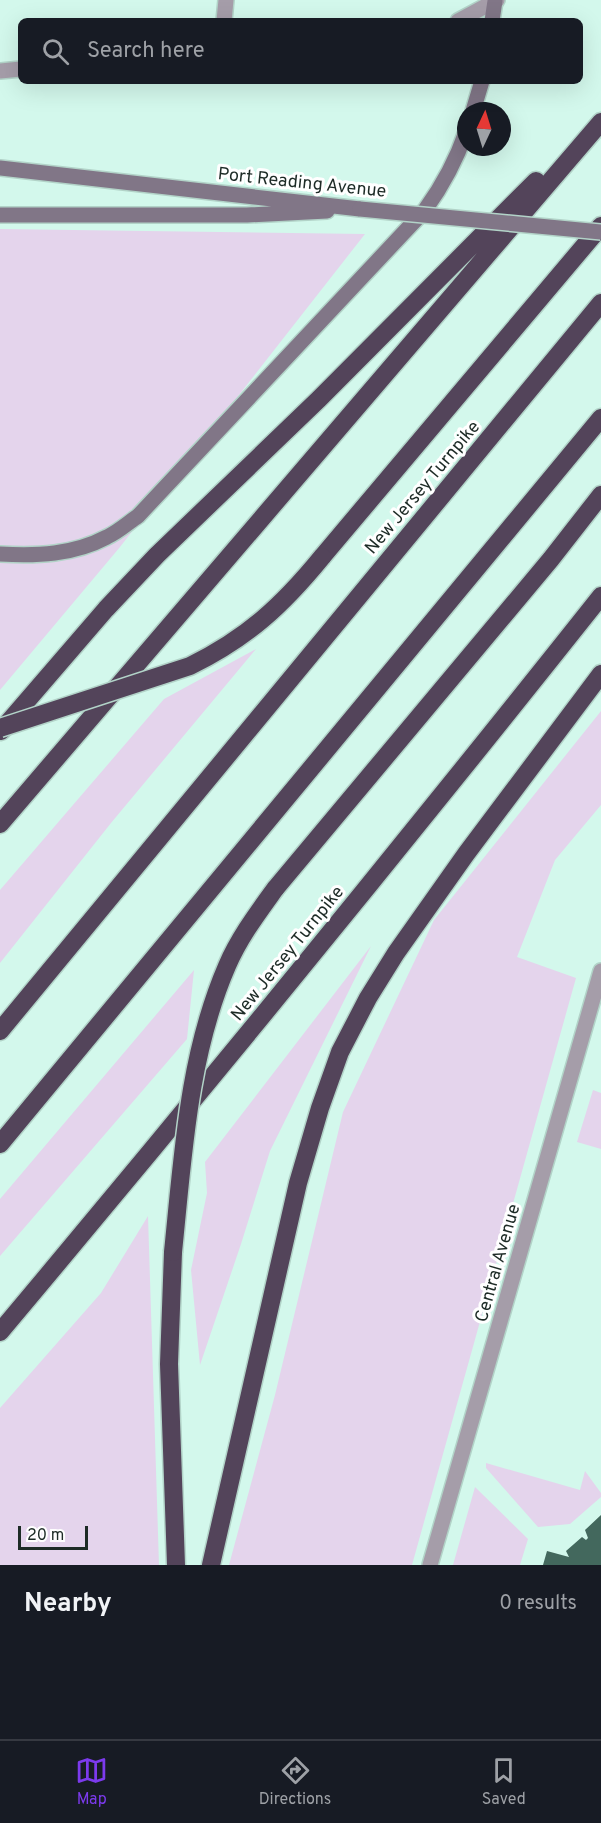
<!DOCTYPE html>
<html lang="en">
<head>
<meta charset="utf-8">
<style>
  :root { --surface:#171b24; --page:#20242c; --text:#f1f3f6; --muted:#9ea1a6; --line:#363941; --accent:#7c3aed }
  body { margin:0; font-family:Overpass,sans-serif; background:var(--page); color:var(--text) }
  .compass { position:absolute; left:457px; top:102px; width:54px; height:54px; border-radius:50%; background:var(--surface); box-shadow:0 6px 24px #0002; rotate:4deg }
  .scale { position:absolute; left:18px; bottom:15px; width:70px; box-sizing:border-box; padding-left:6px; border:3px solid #1d2b26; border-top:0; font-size:16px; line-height:21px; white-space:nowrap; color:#1d2b26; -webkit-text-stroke:4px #fff; paint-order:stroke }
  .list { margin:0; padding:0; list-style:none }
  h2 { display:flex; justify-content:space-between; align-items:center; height:78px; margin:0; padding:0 24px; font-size:26px }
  h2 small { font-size:20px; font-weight:400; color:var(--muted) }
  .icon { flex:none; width:33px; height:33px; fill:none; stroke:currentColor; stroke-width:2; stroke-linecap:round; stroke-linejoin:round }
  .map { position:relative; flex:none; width:601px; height:1565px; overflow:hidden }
  .search { position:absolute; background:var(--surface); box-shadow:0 6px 24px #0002; left:18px; right:18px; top:18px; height:66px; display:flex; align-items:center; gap:15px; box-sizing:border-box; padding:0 21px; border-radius:9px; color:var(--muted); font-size:22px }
  .sheet { height:174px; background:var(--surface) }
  nav { display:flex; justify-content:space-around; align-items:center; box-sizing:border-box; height:84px; border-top:2px solid var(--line); background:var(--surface); font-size:16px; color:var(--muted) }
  nav a { display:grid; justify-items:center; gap:3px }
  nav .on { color:var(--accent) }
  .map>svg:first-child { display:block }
  .green { fill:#e4d4ec }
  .building { fill:#43685d }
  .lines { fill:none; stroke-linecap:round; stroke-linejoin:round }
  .minor-casing { stroke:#b2d3c8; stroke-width:18 }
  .tertiary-casing { stroke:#b2d3c8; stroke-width:18 }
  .secondary-casing { stroke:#b2d3c8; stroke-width:18 }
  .motorway-casing { stroke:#b2d3c8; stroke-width:21 }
  .minor { stroke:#a59da9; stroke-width:15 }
  .tertiary { stroke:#a59da9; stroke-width:15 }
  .secondary { stroke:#817687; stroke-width:15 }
  .motorway { stroke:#53445a; stroke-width:18 }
  .secondary-bridge-casing { stroke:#b2d3c8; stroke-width:18; stroke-linecap:butt }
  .motorway-bridge-casing { stroke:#b2d3c8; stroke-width:21; stroke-linecap:butt }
  .secondary-bridge { stroke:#817687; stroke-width:15 }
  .motorway-bridge { stroke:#53445a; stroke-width:18 }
  .labels { text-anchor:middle; stroke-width:6; stroke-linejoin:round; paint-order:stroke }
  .street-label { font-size:18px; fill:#1d2b26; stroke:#fff }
</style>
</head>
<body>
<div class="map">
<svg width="601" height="1565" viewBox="0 0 601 1565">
  <rect width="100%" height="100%" fill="#d3f8ec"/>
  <!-- green -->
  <path class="green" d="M0 229 365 234 120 547 0 690Z
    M256 649 111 823 0 963V890L164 699Z
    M601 711V805L555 860 517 957 576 978 412 1565H229L275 1395 343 1112 434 920Z
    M371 946 270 1151 241 1244 200 1365 191 1270 207 1193 205 1162Z
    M194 970 187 1039 0 1256V1199Z
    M593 1090 601 1093V1149L577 1142Z
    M148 1216 159 1565H0V1408L101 1293Z
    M486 1463 580 1490 585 1471 601 1493V1497L570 1524 538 1527 486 1468Z
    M475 1487 528 1539 520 1565H453Z"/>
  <!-- building -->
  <path class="building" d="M601 1515V1565H543L547 1551 569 1557 566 1551 582 1537 586 1540 588 1538 585 1530Z"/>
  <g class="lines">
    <!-- minor casing -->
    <g class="minor-casing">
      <path id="minor" d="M224 21 226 0
        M430 1565 601 971"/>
    </g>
    <!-- tertiary casing -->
    <g class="tertiary-casing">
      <path id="tertiary" d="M458 21 497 0
        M0 71 21 69"/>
    </g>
    <!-- secondary casing -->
    <g class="secondary-casing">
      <path id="secondary" d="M492 21 495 1
        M473 111 482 81
        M0 168 360 209
        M0 215H247L327 211
        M0 554C37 556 73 555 107 537 118 532 128 523 138 516L425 210C443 185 456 161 466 132"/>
    </g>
    <!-- motorway casing -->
    <g class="motorway-casing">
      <path id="motorway" d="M322 557 601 226
        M1 731 106 609 157 555 319 399 536 181
        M0 824 601 122
        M275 889 551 559 601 495
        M0 1031 601 303
        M0 1144 601 418
        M173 1252 169 1364 176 1565
        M0 1332C204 1089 404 844 601 596
        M211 1565 298 1183 320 1108 340 1052 368 998 396 953 466 854 601 674"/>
    </g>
    <!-- minor -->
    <use href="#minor" class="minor"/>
    <!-- tertiary -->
    <use href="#tertiary" class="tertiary"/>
    <!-- secondary -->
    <use href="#secondary" class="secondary"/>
    <!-- motorway -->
    <use href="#motorway" class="motorway"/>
    <!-- secondary-bridge casing -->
    <g class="secondary-bridge-casing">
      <path id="secondary-bridge" d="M360 209 601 232"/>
    </g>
    <!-- motorway-bridge casing -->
    <g class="motorway-bridge-casing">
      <path id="motorway-bridge" d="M0 728 190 666C247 638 282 606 322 557
        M173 1252C183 1156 188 1056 227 966 239 938 257 914 275 889"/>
    </g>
    <!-- secondary-bridge -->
    <use href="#secondary-bridge" class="secondary-bridge"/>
    <!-- motorway-bridge -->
    <use href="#motorway-bridge" class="motorway-bridge"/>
  </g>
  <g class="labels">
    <!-- street labels -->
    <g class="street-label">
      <text transform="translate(302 182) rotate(6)" y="6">Port Reading Avenue</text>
      <text transform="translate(422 487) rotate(-50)" y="6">New Jersey Turnpike</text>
      <text transform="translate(287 953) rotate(-51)" y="6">New Jersey Turnpike</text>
      <text transform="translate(497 1263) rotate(-74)" y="6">Central Avenue</text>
    </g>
  </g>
</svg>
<svg class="compass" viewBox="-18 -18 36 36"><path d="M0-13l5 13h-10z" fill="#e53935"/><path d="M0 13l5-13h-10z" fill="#9ea1a6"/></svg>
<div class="scale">20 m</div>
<div class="search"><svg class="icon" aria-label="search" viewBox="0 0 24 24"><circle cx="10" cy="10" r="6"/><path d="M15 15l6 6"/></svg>Search here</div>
</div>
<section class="sheet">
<h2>Nearby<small>0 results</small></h2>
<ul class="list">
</ul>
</section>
<nav>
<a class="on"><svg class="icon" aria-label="map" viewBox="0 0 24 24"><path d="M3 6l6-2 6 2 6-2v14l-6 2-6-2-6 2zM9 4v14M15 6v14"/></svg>Map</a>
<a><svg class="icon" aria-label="directions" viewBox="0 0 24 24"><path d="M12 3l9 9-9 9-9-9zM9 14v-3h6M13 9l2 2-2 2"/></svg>Directions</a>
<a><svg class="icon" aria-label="saved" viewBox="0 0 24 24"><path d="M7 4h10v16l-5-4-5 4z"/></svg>Saved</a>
</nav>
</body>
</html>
